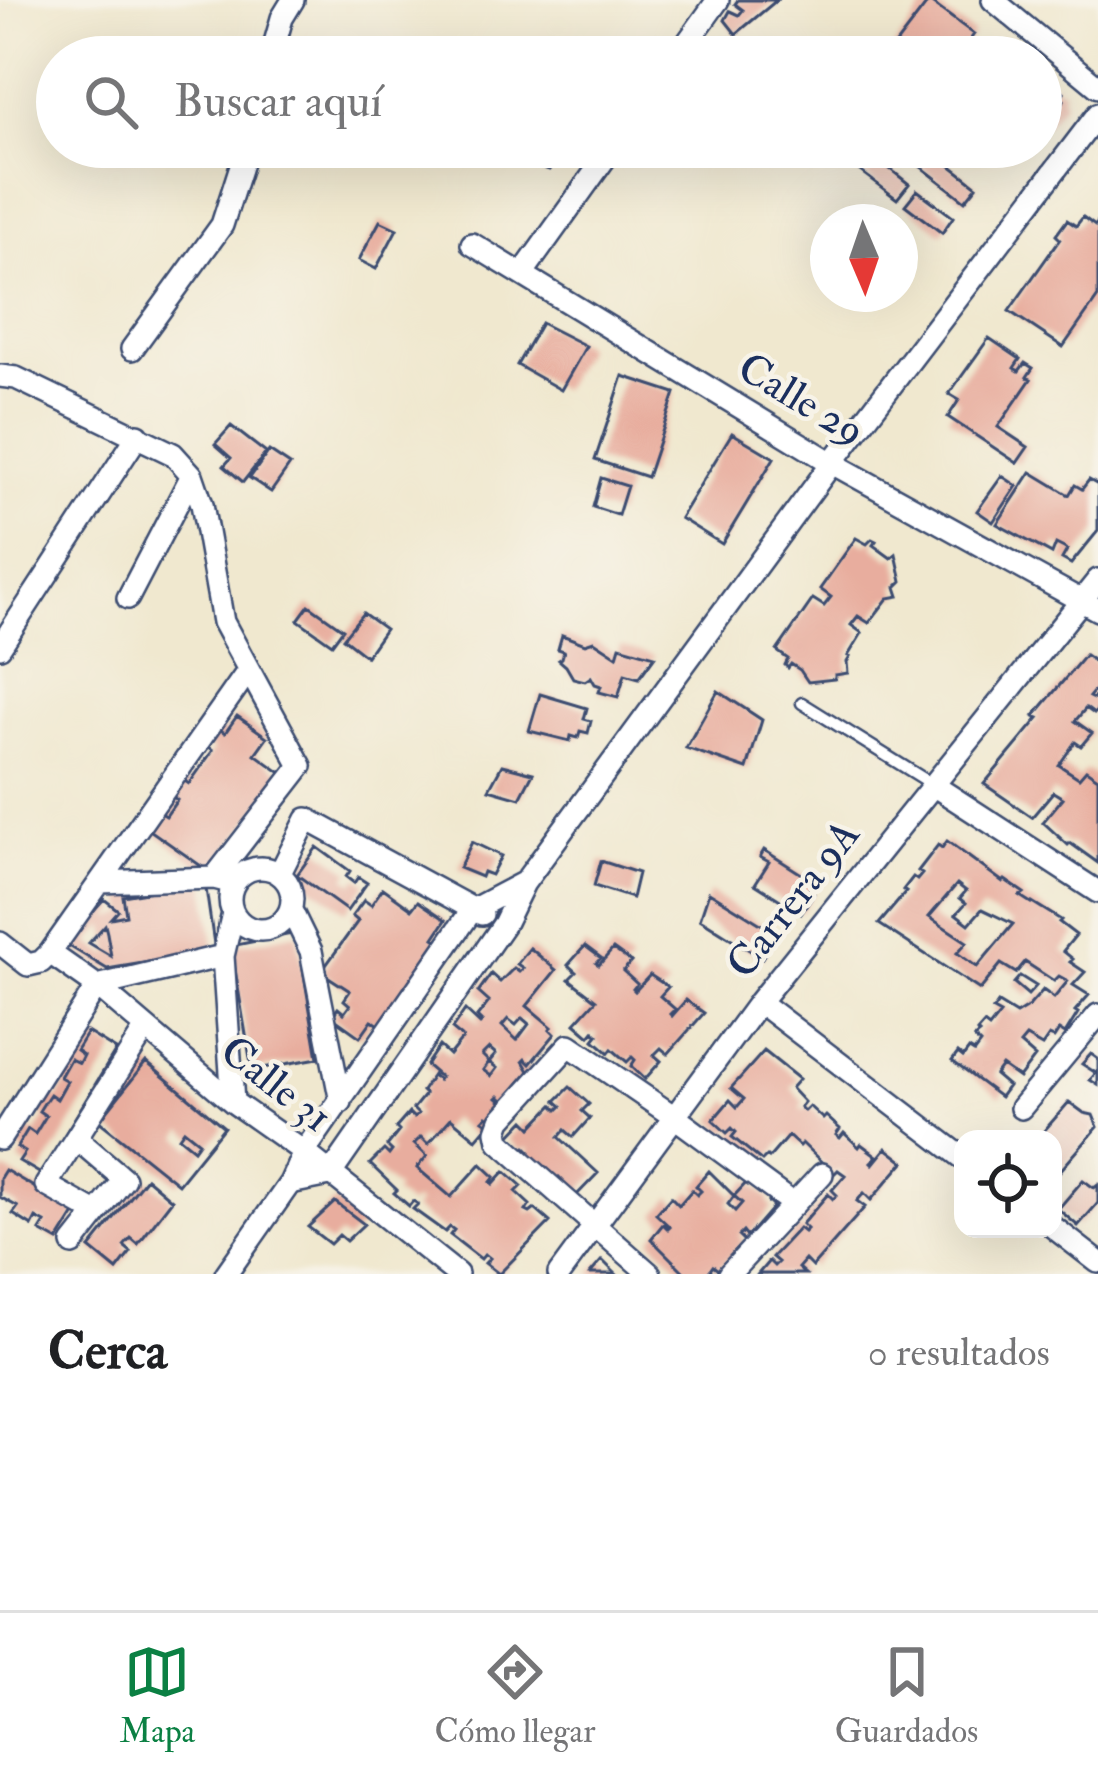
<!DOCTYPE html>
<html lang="es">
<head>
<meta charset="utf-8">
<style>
  :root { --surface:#fff; --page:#f6f6f6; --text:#202124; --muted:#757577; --line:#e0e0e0; --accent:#0b8043 }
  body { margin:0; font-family:"IM FELL Double Pica",serif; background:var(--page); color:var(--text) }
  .controls { position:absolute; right:36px; bottom:36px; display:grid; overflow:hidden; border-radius:24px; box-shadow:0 12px 48px #0002 }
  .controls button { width:108px; height:108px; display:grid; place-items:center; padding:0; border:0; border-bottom:3px solid var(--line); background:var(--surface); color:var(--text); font:60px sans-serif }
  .compass { position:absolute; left:810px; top:204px; width:108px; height:108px; border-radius:50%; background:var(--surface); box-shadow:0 12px 48px #0002; rotate:178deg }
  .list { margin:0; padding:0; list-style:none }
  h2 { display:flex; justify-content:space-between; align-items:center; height:156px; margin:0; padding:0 48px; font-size:51px }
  h2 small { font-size:39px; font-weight:400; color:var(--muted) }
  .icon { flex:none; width:66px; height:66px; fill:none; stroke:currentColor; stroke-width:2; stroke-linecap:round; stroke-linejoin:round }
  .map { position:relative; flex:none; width:1098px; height:1274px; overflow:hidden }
  .search { position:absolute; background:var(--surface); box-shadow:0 12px 48px #0002; left:36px; right:36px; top:36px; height:132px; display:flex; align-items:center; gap:30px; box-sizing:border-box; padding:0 42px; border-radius:66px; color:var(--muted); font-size:45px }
  .sheet { height:336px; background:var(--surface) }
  nav { display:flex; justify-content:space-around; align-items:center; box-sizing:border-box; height:168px; border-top:3px solid var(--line); background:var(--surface); font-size:33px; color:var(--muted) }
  nav a { display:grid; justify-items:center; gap:6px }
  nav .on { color:var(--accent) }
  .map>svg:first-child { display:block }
  .building { fill:#e8ad9e; fill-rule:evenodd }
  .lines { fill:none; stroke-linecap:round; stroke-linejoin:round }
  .service-casing { stroke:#3b4b6f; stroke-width:15 }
  .minor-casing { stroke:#3b4b6f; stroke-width:26 }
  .service { stroke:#fff; stroke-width:10 }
  .minor { stroke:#fff; stroke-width:21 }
  .labels { text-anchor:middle; stroke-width:9; stroke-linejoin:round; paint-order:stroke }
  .street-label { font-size:42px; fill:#1b2f5e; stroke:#f7f3e8 }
</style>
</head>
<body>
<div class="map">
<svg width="1098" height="1274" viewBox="0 0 1098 1274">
  <rect width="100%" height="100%" fill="#f7f3e8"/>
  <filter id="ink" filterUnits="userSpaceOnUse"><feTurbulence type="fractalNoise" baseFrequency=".00833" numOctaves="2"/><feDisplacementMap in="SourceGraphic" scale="24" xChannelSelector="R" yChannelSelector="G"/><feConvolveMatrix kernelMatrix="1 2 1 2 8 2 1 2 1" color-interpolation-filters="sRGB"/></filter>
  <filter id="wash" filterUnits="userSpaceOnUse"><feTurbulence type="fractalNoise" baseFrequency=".004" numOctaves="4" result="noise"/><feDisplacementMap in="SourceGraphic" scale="48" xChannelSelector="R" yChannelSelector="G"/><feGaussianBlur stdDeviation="2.7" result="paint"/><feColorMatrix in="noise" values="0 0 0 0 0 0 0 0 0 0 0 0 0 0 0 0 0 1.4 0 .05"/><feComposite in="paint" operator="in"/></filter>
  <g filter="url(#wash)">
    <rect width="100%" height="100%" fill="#f0e8cf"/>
    <g id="blocks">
      <!-- building -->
      <path class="building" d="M738 0H777L736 34 725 20 730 11 739 15 743 10 735 4Z
        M929 1 974 34 970 40 957 57H886Z
        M1041 76 1057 86 1055 90 1058 87 1064 92 1061 97 1064 100 1062 105 1046 125 1041 119V99L1047 92 1052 96 1053 94 1041 86Z
        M524 147H575L564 164 556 161 549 170 516 159Z
        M807 147H839L828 163Z
        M866 147H927L977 186 965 201 902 152 890 169 909 184 897 199 852 165Z
        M917 190 953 217 942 233 905 205Z
        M1083 217 1095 226 1098 222V297L1063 347 1009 311 1060 239 1056 235 1067 220 1076 226Z
        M380 221 397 229 376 269 359 260Z
        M541 323 586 346 561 390 517 365Z
        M989 338 1020 359 1014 368 1019 371 1025 363 1033 368 1027 377 1031 379 998 427 1028 447 1017 463 948 417 959 400 949 394Z
        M623 376 675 393 647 477 595 460Z
        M231 426 266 453 243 482 224 466 231 458 215 444Z
        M732 433 774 458 722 544 680 518Z
        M269 451 290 465 271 492 250 478Z
        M1031 472 1069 495 1075 485 1082 489 1089 480 1098 485V531L1071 564 1062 559 1067 550 1064 548 1056 544 1052 554 997 524Z
        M1002 476 1017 486 993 522 977 511Z
        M601 478 627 486 618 515 593 507Z
        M856 538 867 544 872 539 876 541 873 545 891 558 896 554 902 581 896 587 899 596 888 598 869 623 858 616 851 625 862 633 848 656 850 657 847 662 848 673 835 675V679L808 682 800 670 791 664 788 668 785 665 788 659 777 651 813 599 824 606 831 597 820 589Z
        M309 605 343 629 332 644 298 620Z
        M363 613 385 629 366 656 343 638Z
        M562 635 585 644 594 641 617 656 620 646 655 656 639 678 625 674 618 697 599 692 601 686 595 684 591 677 585 681 573 678 566 666 559 660 562 658 564 651 558 649Z
        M1085 655 1098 664V686L1089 697 1093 699 1098 694V709L1094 714 1086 708 1075 721 1092 733 1081 746 1075 742 1059 765 1079 778 1086 770 1098 778V863L1070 843 1068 845 1043 822 1063 798 1053 792 1032 817 984 784 1039 718 1034 716Z
        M718 691 762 720 747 769 686 748Z
        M540 694 587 708 584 719 591 721 588 733 580 731 578 738 571 736 570 741 529 731Z
        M237 716 267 737 255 754 283 774 211 873 144 826 156 810 166 816 177 800 168 793 179 777 189 784 213 750 204 743 215 726 225 733Z
        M502 765 533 773 520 798 489 789Z
        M947 841 1003 882 1005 880 1024 893 1020 896 1031 903 1032 902 1061 920 1059 922 1076 935 1063 951 1073 959 1070 962 1085 972 1073 985 1089 995 1075 1011 1078 1013 1065 1034 1059 1030 1054 1038 1049 1036 1042 1046 1026 1037 1020 1044 1035 1057 1019 1078 1002 1066 995 1075 1008 1086 1000 1097 952 1061 958 1053 963 1057 969 1049 974 1052 980 1044 974 1038 979 1034 977 1032 984 1024 989 1028 1000 1014 993 1010 998 1003 1016 1014 1029 1006 1043 990 1054 998 1068 981 1059 976 1054 981 1025 962 1016 973 1001 964 980 990 879 924 906 892 903 890 913 877 917 880 922 874 918 871 938 845 942 848ZM957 884 966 891 960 898 966 903 956 914 969 924 982 909 1013 924 977 967 957 953 967 942 929 917Z
        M472 842 501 856 491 875 483 872 481 877 459 868Z
        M317 847 350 871 346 877 354 883 358 877 367 883 347 911 297 875Z
        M764 850 814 882 809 890 814 893 801 913 755 884 769 862 760 857Z
        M601 861 638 873 632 898 594 886Z
        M205 882 215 951 107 969 64 943 104 899 118 910 111 918 126 915 123 896ZM105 925 107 933 111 956 89 943Z
        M383 888 412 909 418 901 446 920 434 938 444 945 382 1027 372 1020 360 1037 332 1017 338 1008 344 1013 350 1005 344 1000 350 991 321 972 358 921 352 916 364 900 371 905Z
        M709 892 777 934 762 958 700 919Z
        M297 933 318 1058 252 1070 231 946Z
        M585 946 601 958 596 963 599 965 613 949 631 962 623 971 637 984 633 989 635 991 650 975 668 987 660 996 675 1009 670 1014 672 1016 686 1000 704 1013 668 1054 661 1048 654 1055 661 1061 645 1079 631 1066 635 1060 632 1057 627 1062 612 1049 609 1053 594 1040 598 1035 594 1031 590 1036 575 1023 596 1000 569 979 576 972 568 965Z
        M530 948 556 970 527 1006 552 1027 550 1029 555 1034 530 1064 525 1059 523 1061 529 1071 504 1101 499 1096 497 1098 505 1105 492 1120 487 1116 483 1120 489 1124 476 1139 451 1118 428 1144 421 1137 414 1144 427 1156 417 1168 451 1197 481 1164 495 1177 491 1182 493 1184 505 1171 522 1186 516 1192 530 1205 526 1211 530 1213 535 1209 550 1222 499 1274 485 1263 490 1258 485 1254 481 1259 450 1235 454 1230 450 1227 445 1232 413 1209 418 1204 413 1201 409 1206 394 1193 397 1190 370 1164 384 1150 389 1155 392 1151 387 1146 399 1131 396 1128 409 1113 414 1118 418 1114 413 1109 425 1094 422 1091 433 1075 438 1080 440 1077 426 1065 439 1046 449 1055 463 1038 452 1029 465 1010 480 1024 482 1022 477 1017 489 1002 478 992 491 974 500 982 514 968 519 972 523 968 517 964ZM522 1018 529 1024 517 1040 502 1026 508 1019 516 1025ZM489 1048 496 1054 489 1062 497 1068 491 1076 483 1070 489 1062 482 1055Z
        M1020 976 1036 986 1028 995 1014 983Z
        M87 1032 116 1050 41 1174 19 1161 25 1152 17 1147 28 1129 35 1134 46 1116 39 1111 44 1103 50 1094 57 1099 67 1081 60 1077 70 1059 79 1063 83 1055 76 1050Z
        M764 1051 799 1079 791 1088 804 1102 800 1107 804 1111 809 1106 823 1119 826 1116 840 1129 836 1135 840 1138 844 1133 859 1147 861 1144 877 1156 871 1162 873 1164 886 1148 904 1162 871 1200 864 1193 857 1201 865 1207 812 1267 805 1260 798 1268 805 1274H758L769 1261 774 1266 778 1262 772 1257 799 1228 804 1232 807 1229 802 1224 828 1194 833 1199 837 1195 832 1190 845 1175 838 1170 834 1174 802 1143 799 1146 788 1136 769 1158 767 1156 762 1161 732 1137 736 1132 732 1128 727 1133 713 1120 730 1100 737 1107 744 1099 731 1088Z
        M1091 1054 1098 1059V1085L1090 1080 1096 1073 1082 1064Z
        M146 1062 224 1127 178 1184 99 1121ZM184 1130 199 1142 194 1149 179 1137Z
        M570 1087 589 1104 582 1111 590 1118 573 1137 565 1130 559 1137 598 1173 573 1199 558 1186 563 1181 559 1177 554 1183 525 1156 530 1151 526 1147 521 1152 507 1139 525 1120 532 1127 553 1105 558 1110 562 1106 556 1101Z
        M1069 1102 1084 1113 1093 1115 1098 1127 1053 1179V1139H1037Z
        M5 1170 76 1212 58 1241 40 1231 45 1223 36 1218 32 1226 13 1214 18 1207 0 1197V1178Z
        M709 1171 734 1196 728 1204 735 1211 742 1203 734 1196 749 1180 770 1200 768 1202 773 1207 747 1237 743 1232 739 1236 744 1241 718 1270 713 1266 710 1270 714 1274H681L683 1271 651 1239 663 1224 668 1229 670 1227 656 1214 671 1197 679 1205 692 1190 697 1195 701 1191 696 1186Z
        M146 1178 172 1200 138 1244 131 1238 124 1246 131 1252 117 1270 90 1248Z
        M1083 1180 1094 1188 1098 1185V1203L1078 1226 1058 1209Z
        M335 1202 364 1224 346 1241 339 1235 330 1244 308 1227Z
        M602 1260 616 1274H590Z"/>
    </g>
  </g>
  <g filter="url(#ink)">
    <use href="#blocks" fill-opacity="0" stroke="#3b4b6f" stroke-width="3"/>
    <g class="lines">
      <!-- service casing -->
      <g class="service-casing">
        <path id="service" d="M802 703 932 784"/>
      </g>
      <!-- minor casing -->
      <g class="minor-casing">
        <path id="minor" d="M993 0 1098 87
          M271 57 282 18 293 0
          M677 57 718 0
          M472 244 832 463 1098 610
          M522 274 613 147
          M132 349 222 225 247 147
          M0 376 16 378 173 454 192 475 202 504 223 622 301 766 214 878 234 883
          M128 598 192 475
          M0 647 138 435
          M933 785 1098 892
          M230 899a31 31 0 1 1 62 0a31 31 0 1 1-62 0Z
          M280 873 307 819 482 914
          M101 882 214 878
          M291 910 311 951 341 1102
          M0 943 28 965 41 962 50 953 248 671
          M50 953 97 986 233 1102 304 1152 457 1274
          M759 1002 963 1158
          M233 1102 223 956 233 913
          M1021 1108 1098 1015
          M0 1139 97 986 223 956
          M290 1183 330 1175 504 924 524 883 832 463 1098 114
          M96 1213 46 1185 146 1028
          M1053 1227 1098 1262
          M73 1244 124 1179 76 1138
          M226 1274 290 1183 304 1152 472 910 523 883
          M559 1274 759 1002 1098 580
          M650 1274 499 1141 497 1131 501 1120 569 1045 676 1118 793 1204
          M729 1274 822 1174"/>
      </g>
      <!-- service -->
      <use href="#service" class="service"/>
      <!-- minor -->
      <use href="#minor" class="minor"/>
    </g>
  </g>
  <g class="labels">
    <!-- street labels -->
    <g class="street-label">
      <text transform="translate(802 398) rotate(31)" y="15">Calle 29</text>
      <text transform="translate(792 898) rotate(-52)" y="15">Carrera 9A</text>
      <text transform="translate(277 1083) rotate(38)" y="15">Calle 31</text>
    </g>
  </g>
</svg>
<div class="controls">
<button><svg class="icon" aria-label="locate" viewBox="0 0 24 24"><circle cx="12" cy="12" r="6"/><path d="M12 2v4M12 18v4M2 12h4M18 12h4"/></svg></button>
</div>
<svg class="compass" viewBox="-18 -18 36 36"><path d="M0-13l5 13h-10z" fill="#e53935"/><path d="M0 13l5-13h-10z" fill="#757577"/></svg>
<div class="search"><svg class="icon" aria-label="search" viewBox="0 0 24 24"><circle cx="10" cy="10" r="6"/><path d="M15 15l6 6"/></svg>Buscar aquí</div>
</div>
<section class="sheet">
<h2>Cerca<small>0 resultados</small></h2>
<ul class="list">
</ul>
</section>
<nav>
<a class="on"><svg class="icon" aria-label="map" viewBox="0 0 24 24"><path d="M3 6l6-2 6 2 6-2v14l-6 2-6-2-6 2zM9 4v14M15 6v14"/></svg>Mapa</a>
<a><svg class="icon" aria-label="directions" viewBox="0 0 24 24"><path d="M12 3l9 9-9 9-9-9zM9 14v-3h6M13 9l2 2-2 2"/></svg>Cómo llegar</a>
<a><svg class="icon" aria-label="saved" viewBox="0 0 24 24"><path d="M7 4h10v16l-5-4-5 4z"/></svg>Guardados</a>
</nav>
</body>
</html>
